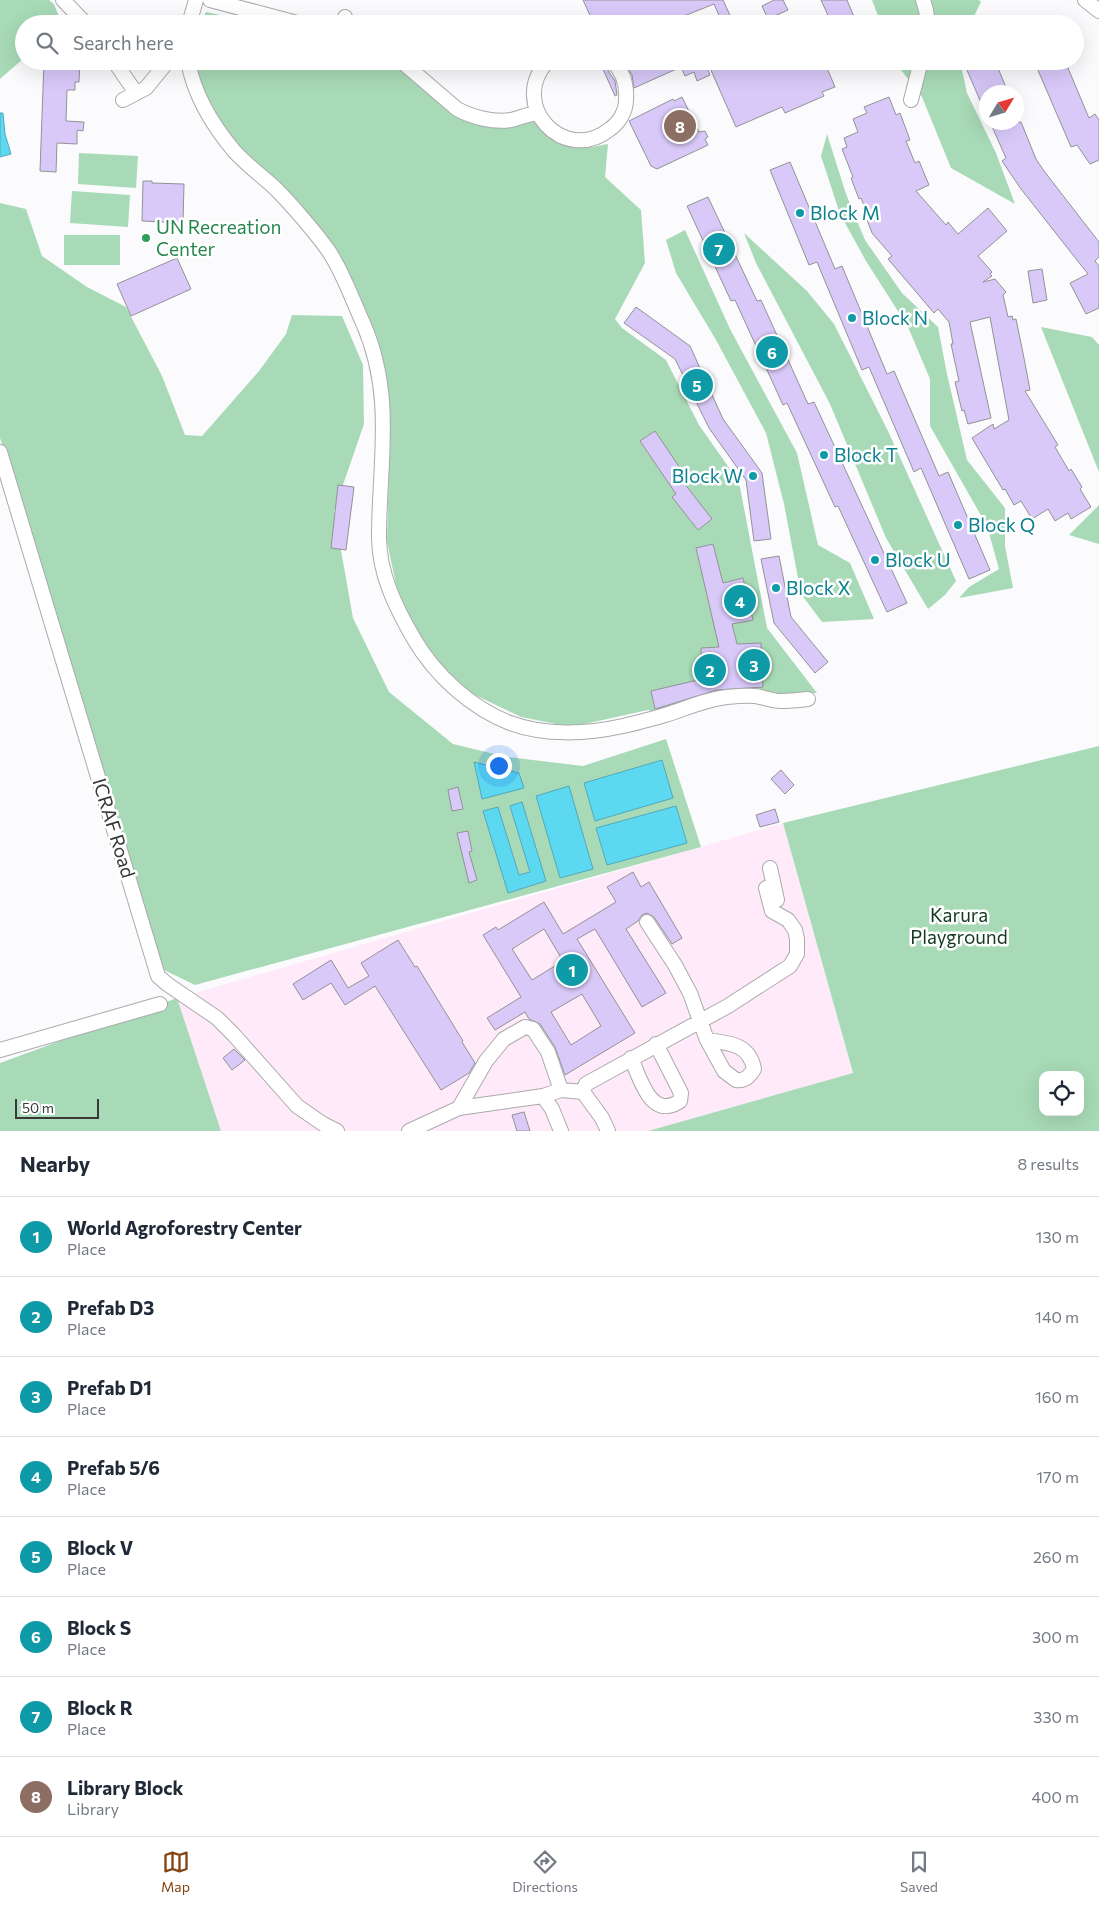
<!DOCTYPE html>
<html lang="en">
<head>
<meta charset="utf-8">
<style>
  :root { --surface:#fff; --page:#f6f6f7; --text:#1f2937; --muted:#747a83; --line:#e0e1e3; --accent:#84430e }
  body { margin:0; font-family:Commissioner,sans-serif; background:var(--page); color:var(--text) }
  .controls { position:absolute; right:15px; bottom:15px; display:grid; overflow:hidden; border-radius:10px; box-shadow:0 5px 20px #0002 }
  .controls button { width:45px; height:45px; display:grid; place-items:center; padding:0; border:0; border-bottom:1px solid var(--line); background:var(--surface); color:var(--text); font:25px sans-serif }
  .compass { position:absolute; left:979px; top:85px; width:45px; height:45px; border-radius:50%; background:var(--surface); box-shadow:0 5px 20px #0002; rotate:52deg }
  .scale { position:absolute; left:15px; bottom:12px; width:84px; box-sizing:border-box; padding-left:5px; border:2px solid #383839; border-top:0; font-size:14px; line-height:18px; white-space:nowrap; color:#383839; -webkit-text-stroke:4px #fff; paint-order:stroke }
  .you { position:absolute; left:498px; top:765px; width:18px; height:18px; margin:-12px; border:4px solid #fff; border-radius:50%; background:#1a73e8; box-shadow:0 0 0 8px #1a73e833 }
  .badge { display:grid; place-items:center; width:32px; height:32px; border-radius:50%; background:var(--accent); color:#fff; font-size:16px; font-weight:700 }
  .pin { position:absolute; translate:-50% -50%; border:2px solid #fff; box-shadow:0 1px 5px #0006 }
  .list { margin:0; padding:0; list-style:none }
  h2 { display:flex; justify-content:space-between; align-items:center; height:65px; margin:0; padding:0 20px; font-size:21px }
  h2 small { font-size:16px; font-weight:400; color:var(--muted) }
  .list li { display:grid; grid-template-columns:32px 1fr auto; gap:15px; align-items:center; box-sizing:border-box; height:80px; padding:0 20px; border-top:1px solid var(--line) }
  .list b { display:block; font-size:19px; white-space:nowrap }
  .list p { margin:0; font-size:16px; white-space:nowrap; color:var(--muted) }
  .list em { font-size:16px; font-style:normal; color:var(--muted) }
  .icon { flex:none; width:28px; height:28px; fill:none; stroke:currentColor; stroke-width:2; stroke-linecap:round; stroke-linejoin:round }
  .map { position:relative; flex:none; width:1099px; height:1131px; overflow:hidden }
  .search { position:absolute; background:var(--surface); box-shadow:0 5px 20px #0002; left:15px; right:15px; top:15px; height:55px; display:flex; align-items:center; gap:12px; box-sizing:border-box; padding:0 18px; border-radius:28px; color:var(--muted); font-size:19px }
  .sheet { height:705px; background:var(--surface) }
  nav { display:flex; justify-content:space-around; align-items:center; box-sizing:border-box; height:70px; border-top:1px solid var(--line); background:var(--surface); font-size:14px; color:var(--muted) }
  nav a { display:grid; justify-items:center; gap:2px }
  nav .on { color:var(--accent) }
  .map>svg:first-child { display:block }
  .industrial { fill:#ffeaf9 }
  .green { fill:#a8dab7; fill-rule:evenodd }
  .water { fill:#5dd8f1; stroke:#52a8ba }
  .building { fill:#d8c9f9; stroke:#939295; fill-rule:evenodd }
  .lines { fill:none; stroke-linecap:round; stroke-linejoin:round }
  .minor-casing { stroke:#aaaaac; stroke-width:16 }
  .minor { stroke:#fff; stroke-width:14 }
  .culture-dot { fill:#0f9aa8; stroke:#fff; stroke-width:2 }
  .leisure-dot { fill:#2e9e5b; stroke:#fff; stroke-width:2 }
  .labels { text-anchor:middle; stroke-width:5; stroke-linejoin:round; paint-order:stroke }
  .culture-label { font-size:19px; fill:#0d838f; stroke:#fff; text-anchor:start }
  .leisure-label { font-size:19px; fill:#27864d; stroke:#fff; text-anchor:start }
  .street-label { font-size:19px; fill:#383839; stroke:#fff }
  .park-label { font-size:19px; fill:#153822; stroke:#fff }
</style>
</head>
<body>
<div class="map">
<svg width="1099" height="1131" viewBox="0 0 1099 1131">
  <rect width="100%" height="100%" fill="#fbfbfd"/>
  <!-- industrial -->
  <path class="industrial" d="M783 823 853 1074 648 1131H221L177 998Z"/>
  <!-- green -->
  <path class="green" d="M0 0H49L54 4 62 24H24V58L0 79Z
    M872 0H979L981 2 970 24H881Z
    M206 12 264 24H200Z
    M194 61H393L451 114 499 125 535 118 563 145 592 147 608 144 605 177 641 210 645 263 615 319 622 328 666 360 699 425 739 482 767 628 817 693H753L660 713 648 710 571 727 521 717 471 693 438 662 413 626 397 589 387 542 389 470V396L376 337 329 249 215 122 194 76Z
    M894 61H960L967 93 996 153 1015 204 951 168 922 97Z
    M827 134 846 194 865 240 902 293 938 327 947 374 967 460 1005 508V546L1013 588 959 598 969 587 999 569 987 526 930 426V379L908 327 866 261 840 214 821 156Z
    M79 153 138 156 136 188 78 184Z
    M72 191 130 195 128 227 70 223Z
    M0 203 26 209 42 256 87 287 126 307 162 376 185 435 202 436 259 371 286 334 292 315 342 316 363 365 364 424 334 511 353 618 389 692 453 744 507 757 583 766 666 739 701 847 195 985 162 969 0 438Z
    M685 230 730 329 797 453 818 545 850 563 874 619 822 622 801 594 784 504 766 433 716 340 676 273 666 240Z
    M744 233 807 291 834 324 888 431 956 581 945 595 928 609 886 538 830 404 756 263Z
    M64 235H120V265H64Z
    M1041 327 1092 337 1099 345V472Z
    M1099 505V544L1069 535Z
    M1099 746V1131H648L853 1073 783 823ZM1043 1075H1080V1112H1043Z
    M177 998 221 1131H0V1063Z"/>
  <!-- water -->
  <path class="water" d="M0 113H3L5 134 11 154 0 157Z
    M662 760 673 798 595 821 584 783Z
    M474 762 519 773 524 788 482 799Z
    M569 786 593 869 560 878 536 796Z
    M522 802 546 881 508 893 483 811 498 807 519 875 530 872 510 806Z
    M676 806 687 843 607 865 596 828Z"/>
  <!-- building -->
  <path class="building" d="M583 0H723L734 24H723L714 4 684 16 688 24H594Z
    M774 0H783L788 10 768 19 762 6Z
    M821 0H847L857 24H832Z
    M44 61H80L79 82H75V90H67L66 121 84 122 83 131 77 130V144L57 143 56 172 40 171Z
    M624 61H704L710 75 697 81 694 72 685 76 681 67 634 88 632 75Z
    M727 61H824L835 87 822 92 824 96 785 113 782 107 736 127 710 68Z
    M963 61H995L1008 92H986V114Z
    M1034 61H1065L1089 118 1095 114 1099 120V160L1090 164 1077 145 1071 147Z
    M605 66 615 81 617 95 615 96 602 67Z
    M682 97 699 132 705 131 708 137 705 139 708 145 657 169 651 166 629 121 673 99 674 101Z
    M889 97 896 115 900 113 910 140 906 141 915 163 919 161 929 185 916 191 946 225 948 222 958 234 988 208 1007 231 978 256 992 272 990 274 992 276 983 282 995 279 1006 292 1003 295 1008 317 1012 316 1013 320 1016 319 1024 358 1030 390 1025 391 1058 445 1055 447 1069 471 1071 469 1082 487 1080 489 1091 507 1071 519 1068 513 1055 521 1048 509 1032 519 1021 501 1014 505 1005 489 1003 490 972 438 993 424 994 429 1009 420 990 317 970 322 991 418 968 424 964 410 962 411 955 382 959 381 951 344H953L949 322 938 309 934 313 888 259 892 256 872 233 866 217 868 215 861 198 859 199 851 178 853 177 842 149 847 147 844 138 858 132 853 119 867 113 864 107Z
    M990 122H1021L1036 159 1044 171 1099 242V257L1095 261 1099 266V308L1086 314 1070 283 1088 274 1021 189 1002 161 1006 158Z
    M790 162 835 269 842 266 887 374 894 371 939 476 948 472 990 570 969 579 921 468 914 472 869 367 862 370 817 262 809 265 770 170Z
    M143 181H152V183L184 184 183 223 142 221Z
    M708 197 757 301 761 300 808 404 814 402 907 603 887 612 838 506 835 507 787 403 783 405 735 300 731 301 687 206Z
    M177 258 191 289 131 316 117 284Z
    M1042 269 1047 300 1033 303 1028 271Z
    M636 307 690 346 723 419 762 473 771 539 754 541 746 480 709 428 675 359 624 323Z
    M655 431 682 471 677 474 712 519 698 530 672 497 676 494 640 441Z
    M338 485 354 487 346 550 331 548Z
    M713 544 723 583 743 578 753 620 732 624 737 644 761 643 763 687 717 690 655 709 651 691 702 679 701 648 719 647 696 548Z
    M779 556 791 617 828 662 815 673 774 623 761 559Z
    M781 770 794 785 785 794 771 779Z
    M458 787 463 809 452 811 448 790Z
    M775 809 779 822 760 827 756 815Z
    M468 831 472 851 469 852 477 880 469 883 457 833Z
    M633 872 641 887 649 882 682 938 672 944 654 917 647 913 642 915 638 921 626 929 666 993 642 1007 595 929 577 939 635 1033 565 1075 555 1047 540 1024 529 1019 525 1012 495 1030 487 1018 521 997 483 935 496 927 498 930 544 902 563 934 616 902 607 887ZM544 929 563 961 532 980 512 949ZM582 994 601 1026 571 1045 551 1012Z
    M398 940 415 967 417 966 463 1041 462 1042 475 1063 469 1073 441 1090 375 986 345 1005 331 983 303 1000 293 984 331 960 348 988 369 976 361 963Z
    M234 1049 245 1060 232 1070 223 1058Z
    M524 1112 530 1131H517L512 1115Z"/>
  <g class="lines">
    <!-- minor casing -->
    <g class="minor-casing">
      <path id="minor" d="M63 0 86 24
        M210 0 301 24
        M923 0 926 10 928 24
        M1085 0 1099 11
        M189 24 196 0
        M343 24 345 17
        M114 61 136 93
        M188 61C194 95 213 126 235 152 247 165 262 176 275 188 291 204 315 232 328 250 343 272 352 299 363 323 395 396 379 462 379 537 379 574 396 608 414 639 435 675 471 708 510 723 545 736 587 734 623 726 637 723 651 719 665 715 685 709 706 699 727 697 736 696 746 695 755 696 763 697 772 701 781 701 790 701 799 700 808 699
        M401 61 457 109C472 117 493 123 511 120 520 118 528 114 537 113
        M548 61C507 104 564 166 610 129 619 123 626 111 626 100 627 85 623 71 612 61
        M123 100 146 88 168 61
        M911 100 921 61
        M0 452 158 976 167 984 217 1018 234 1035 297 1106 323 1124 337 1131
        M770 868 777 900
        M647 922 675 965 690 993 707 1040 724 1071 736 1080C745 1081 749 1077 754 1069 749 1043 728 1043 707 1040
        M0 1050 160 1004
        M631 1058C640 1077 650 1121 680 1101L681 1093 656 1044
        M583 1092 602 1118 608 1131
        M543 1096 552 1109 561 1131
        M459 1108 486 1061 504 1039 525 1027 533 1029 548 1052 561 1090
        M409 1131 459 1108 543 1096 561 1090 583 1092 586 1084 728 1006 790 966 797 954V939L795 930 788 920 772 911 766 888"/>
    </g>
    <!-- minor -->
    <use href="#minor" class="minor"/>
  </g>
  <!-- markers -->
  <g class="culture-dot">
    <circle cx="800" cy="213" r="5"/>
    <circle cx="852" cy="318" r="5"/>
    <circle cx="824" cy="455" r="5"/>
    <circle cx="753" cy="476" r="5"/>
    <circle cx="958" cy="525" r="5"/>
    <circle cx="875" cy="560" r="5"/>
    <circle cx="776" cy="588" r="5"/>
  </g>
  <circle class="leisure-dot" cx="146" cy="238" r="5"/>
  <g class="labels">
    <!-- culture labels -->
    <g class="culture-label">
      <text x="810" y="220">Block M</text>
      <text x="862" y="325">Block N</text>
      <text x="834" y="462">Block T</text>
      <text x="743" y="483" text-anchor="end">Block W</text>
      <text x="968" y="532">Block Q</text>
      <text x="885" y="567">Block U</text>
      <text x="786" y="595">Block X</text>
    </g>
    <!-- leisure labels -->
    <g class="leisure-label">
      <text x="156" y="234">UN Recreation<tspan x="156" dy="22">Center</tspan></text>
    </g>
    <!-- street labels -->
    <g class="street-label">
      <text transform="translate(114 828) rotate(73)" y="7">ICRAF Road</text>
    </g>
    <!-- park labels -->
    <g class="park-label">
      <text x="959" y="922">Karura<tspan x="959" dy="22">Playground</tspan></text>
    </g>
  </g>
</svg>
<div class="controls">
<button><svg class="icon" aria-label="locate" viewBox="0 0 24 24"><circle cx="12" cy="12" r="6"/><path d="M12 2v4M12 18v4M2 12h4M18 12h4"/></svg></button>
</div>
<svg class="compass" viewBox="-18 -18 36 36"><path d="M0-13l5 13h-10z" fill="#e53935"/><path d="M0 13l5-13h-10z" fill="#747a83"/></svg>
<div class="scale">50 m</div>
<div class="you"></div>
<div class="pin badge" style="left:572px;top:970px;background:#0f9aa8">1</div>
<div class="pin badge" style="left:710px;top:670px;background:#0f9aa8">2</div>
<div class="pin badge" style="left:754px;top:665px;background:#0f9aa8">3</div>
<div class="pin badge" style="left:740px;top:601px;background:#0f9aa8">4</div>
<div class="pin badge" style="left:697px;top:385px;background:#0f9aa8">5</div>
<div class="pin badge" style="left:772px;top:352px;background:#0f9aa8">6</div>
<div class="pin badge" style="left:719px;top:249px;background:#0f9aa8">7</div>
<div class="pin badge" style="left:680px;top:126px;background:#8d6e63">8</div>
<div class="search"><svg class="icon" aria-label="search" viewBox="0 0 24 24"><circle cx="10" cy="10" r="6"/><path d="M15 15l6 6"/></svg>Search here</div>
</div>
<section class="sheet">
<h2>Nearby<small>8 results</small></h2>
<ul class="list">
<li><span class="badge" style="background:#0f9aa8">1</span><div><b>World Agroforestry Center</b><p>Place</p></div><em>130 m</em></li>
<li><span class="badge" style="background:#0f9aa8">2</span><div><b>Prefab D3</b><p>Place</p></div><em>140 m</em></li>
<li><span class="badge" style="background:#0f9aa8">3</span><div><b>Prefab D1</b><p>Place</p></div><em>160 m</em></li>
<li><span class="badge" style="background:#0f9aa8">4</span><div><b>Prefab 5/6</b><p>Place</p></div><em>170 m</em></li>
<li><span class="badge" style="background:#0f9aa8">5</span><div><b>Block V</b><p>Place</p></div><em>260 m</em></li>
<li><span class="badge" style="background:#0f9aa8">6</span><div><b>Block S</b><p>Place</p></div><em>300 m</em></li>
<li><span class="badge" style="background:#0f9aa8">7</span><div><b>Block R</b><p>Place</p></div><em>330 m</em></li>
<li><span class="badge" style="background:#8d6e63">8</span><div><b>Library Block</b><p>Library</p></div><em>400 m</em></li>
</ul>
</section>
<nav>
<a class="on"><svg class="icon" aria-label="map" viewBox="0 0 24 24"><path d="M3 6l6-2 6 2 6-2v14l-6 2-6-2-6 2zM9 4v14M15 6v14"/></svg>Map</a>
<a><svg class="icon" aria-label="directions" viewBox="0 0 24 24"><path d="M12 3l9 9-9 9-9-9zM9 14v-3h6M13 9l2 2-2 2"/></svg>Directions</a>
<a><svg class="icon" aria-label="saved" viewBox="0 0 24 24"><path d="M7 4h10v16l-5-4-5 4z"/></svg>Saved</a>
</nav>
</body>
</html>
